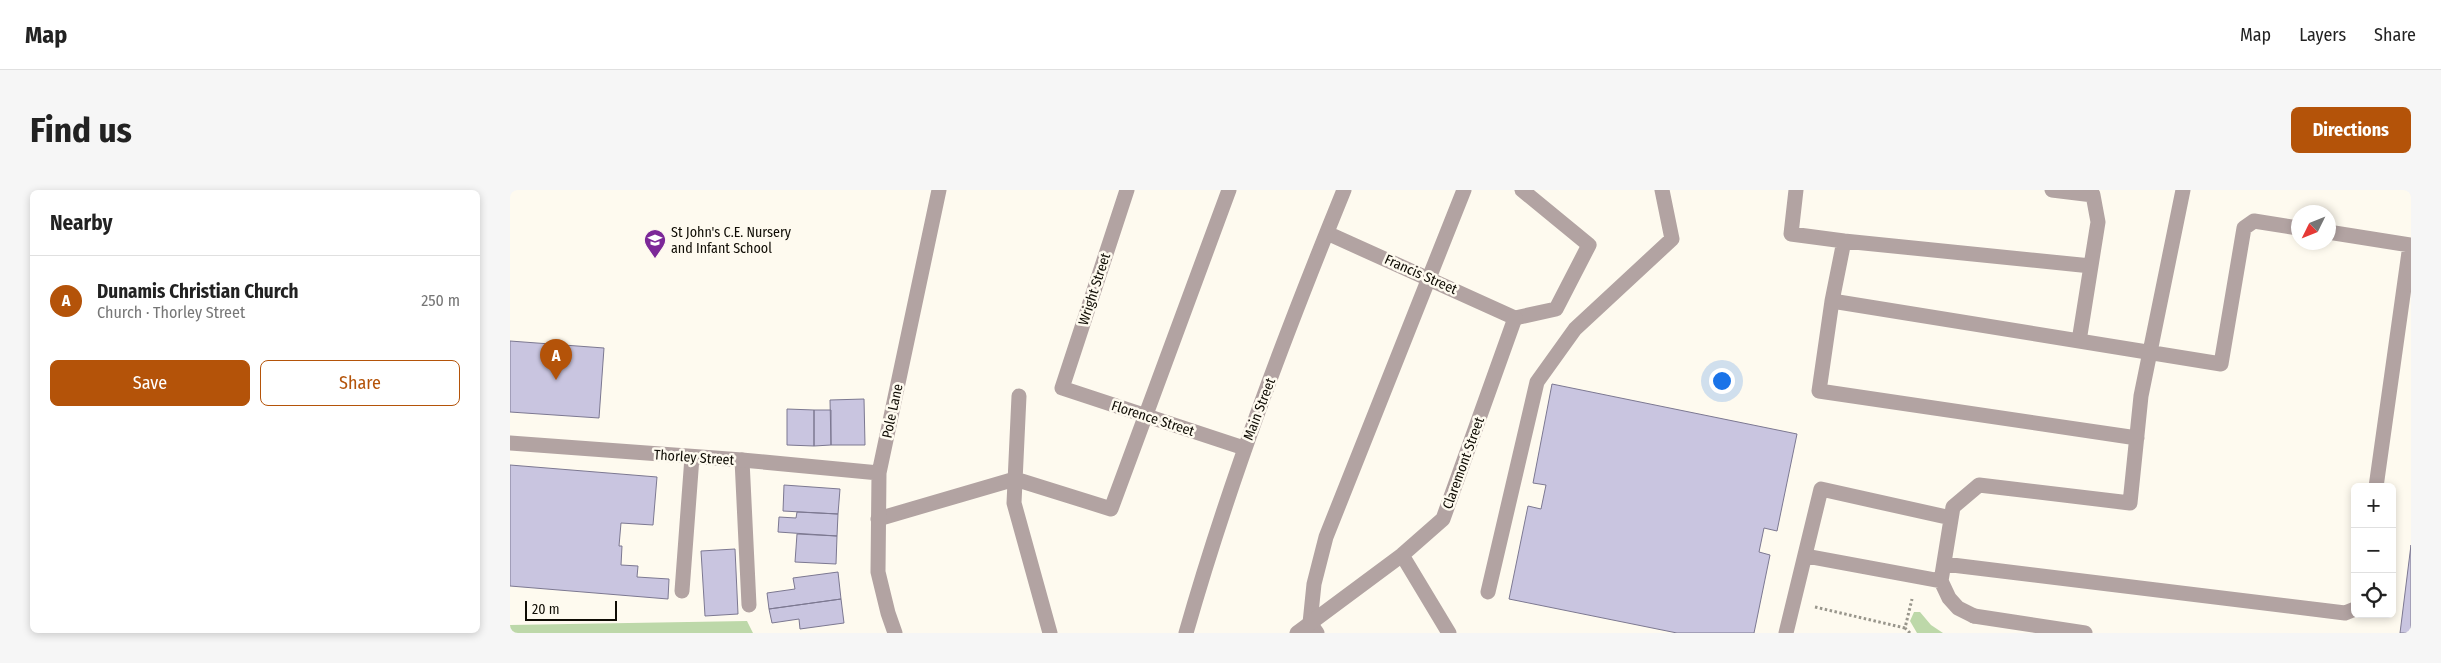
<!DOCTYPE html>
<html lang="en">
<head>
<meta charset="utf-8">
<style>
  :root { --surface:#fff; --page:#f6f6f6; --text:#222; --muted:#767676; --line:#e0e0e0; --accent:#b45309 }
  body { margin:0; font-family:"Fira Sans Condensed",sans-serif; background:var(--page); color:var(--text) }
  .controls { position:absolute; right:15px; bottom:15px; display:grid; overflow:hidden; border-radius:8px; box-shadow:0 2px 8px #0003 }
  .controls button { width:45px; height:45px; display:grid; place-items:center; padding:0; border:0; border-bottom:1px solid var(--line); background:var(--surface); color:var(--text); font:25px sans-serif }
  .compass { position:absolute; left:1781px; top:15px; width:45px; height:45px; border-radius:50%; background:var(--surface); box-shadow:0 2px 8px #0003; rotate:227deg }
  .scale { position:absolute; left:15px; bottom:12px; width:92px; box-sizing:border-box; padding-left:5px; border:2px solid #0f0c04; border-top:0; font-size:14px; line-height:18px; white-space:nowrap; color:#0f0c04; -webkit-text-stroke:4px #fefaef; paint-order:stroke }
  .you { position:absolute; left:1211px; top:190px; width:18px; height:18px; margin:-12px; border:4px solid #fff; border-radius:50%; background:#1a73e8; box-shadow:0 0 0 8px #1a73e833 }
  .badge { display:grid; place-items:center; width:32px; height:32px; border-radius:50%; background:var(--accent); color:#fff; font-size:16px; font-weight:700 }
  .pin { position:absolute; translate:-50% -41px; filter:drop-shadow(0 1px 2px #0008) }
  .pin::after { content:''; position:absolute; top:26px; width:18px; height:15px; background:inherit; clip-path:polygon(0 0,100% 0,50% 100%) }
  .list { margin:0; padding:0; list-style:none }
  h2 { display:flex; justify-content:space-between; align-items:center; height:65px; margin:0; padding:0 20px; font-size:21px }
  h2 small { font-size:16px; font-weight:400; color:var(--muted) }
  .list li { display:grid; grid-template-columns:32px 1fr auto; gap:15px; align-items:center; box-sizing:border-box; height:90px; padding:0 20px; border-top:1px solid var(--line) }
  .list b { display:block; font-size:19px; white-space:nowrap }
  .list p { margin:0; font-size:16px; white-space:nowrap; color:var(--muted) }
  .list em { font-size:16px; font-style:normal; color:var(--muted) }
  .actions { display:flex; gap:10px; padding:15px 20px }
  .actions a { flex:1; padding:11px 0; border:1px solid var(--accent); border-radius:8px; text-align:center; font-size:18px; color:var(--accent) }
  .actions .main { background:var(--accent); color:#fff }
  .icon { flex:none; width:28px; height:28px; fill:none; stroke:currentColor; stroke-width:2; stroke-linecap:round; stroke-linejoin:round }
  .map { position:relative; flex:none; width:1901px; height:443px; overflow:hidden; border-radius:8px }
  header { display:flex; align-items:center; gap:30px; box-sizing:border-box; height:70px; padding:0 25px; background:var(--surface); border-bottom:1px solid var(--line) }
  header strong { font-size:24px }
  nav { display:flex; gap:28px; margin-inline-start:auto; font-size:18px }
  .intro { display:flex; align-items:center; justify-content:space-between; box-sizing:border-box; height:120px; padding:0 30px }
  h1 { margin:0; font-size:35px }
  .button { padding:12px 22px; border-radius:8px; background:var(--accent); color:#fff; font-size:18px; font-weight:700 }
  main { display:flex; gap:30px; padding:0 30px }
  aside { flex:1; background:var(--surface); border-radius:8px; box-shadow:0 2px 8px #0003 }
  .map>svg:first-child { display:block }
  .green { fill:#bdd8a9 }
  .building { fill:#c9c5e0; stroke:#7c7891 }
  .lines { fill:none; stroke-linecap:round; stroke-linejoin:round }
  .path { stroke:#99968c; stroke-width:3; stroke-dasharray:2.5 2.5; stroke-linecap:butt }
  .service { stroke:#b2a3a2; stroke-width:15 }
  .minor { stroke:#b2a3a2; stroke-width:15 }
  .labels { text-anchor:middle; stroke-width:5; stroke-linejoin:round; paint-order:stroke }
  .poi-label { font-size:14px; fill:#0f0c04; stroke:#fefaef; text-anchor:start }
  .street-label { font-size:14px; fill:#0f0c04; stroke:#fefaef }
</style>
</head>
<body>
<header>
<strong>Map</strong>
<nav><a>Map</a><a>Layers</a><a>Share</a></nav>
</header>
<div class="intro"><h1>Find us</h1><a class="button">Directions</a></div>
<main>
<aside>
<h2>Nearby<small></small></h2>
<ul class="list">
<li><span class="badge">A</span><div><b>Dunamis Christian Church</b><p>Church · Thorley Street</p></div><em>250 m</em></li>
</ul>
<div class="actions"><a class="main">Save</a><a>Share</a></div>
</aside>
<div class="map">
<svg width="1901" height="443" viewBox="0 0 1901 443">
  <rect width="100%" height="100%" fill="#fefaef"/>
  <!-- green -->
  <path class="green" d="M1404 422H1410L1421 435 1433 443H1407L1400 431Z
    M237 431 243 443H0V435Z"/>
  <!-- building -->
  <path class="building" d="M0 151 94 158 89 228 0 222Z
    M1042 194 1287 244 1267 341 1254 338 1249 362 1260 365 1244 443H1167L999 409 1018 316 1031 319 1036 295 1023 293Z
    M354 209 355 255H321L320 210Z
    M277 219 304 220V256L277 255Z
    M304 220H321V255L304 256Z
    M0 275 147 287 143 335 111 333 109 356H112L111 375 128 376 127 387 159 389 158 409 0 396Z
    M274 295 330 299 328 324 273 321Z
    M287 322 328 324 327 346 268 342 269 327 286 328Z
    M287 344 327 346 326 374 285 372Z
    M1901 355V443H1890Z
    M225 359 228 424 195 426 191 361Z
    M328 382 331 409 259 419 257 403 285 399 283 388Z
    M331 409 334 433 290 439 289 429 262 433 259 419Z"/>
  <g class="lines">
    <!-- path -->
    <path class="path" d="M1305 417 1395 438
      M1400 443 1395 438 1402 409"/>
    <!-- service -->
    <path class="service" d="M1286 0 1281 44 1334 51 1322 111
      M1542 0 1583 5 1588 32 1569 151
      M1818 42 1900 55 1866 297
      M1334 51 1581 76
      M1005 128 1046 119 1079 55 1012 0
      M509 206 504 313 540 443
      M1627 248 1309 201 1322 111 1711 174 1734 38 1744 31 1788 38
      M232 270 239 415
      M368 329 505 289 601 319 719 0
      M1296 366 1431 391
      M1434 374 1835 423 1845 419
      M172 401 182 267
      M978 402 1027 192 1065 139 1162 49 1152 0
      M1464 426 1448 418 1439 408 1431 391 1443 317 1469 295 1620 313 1631 206 1673 0
      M807 443 800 433 804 394 816 347 954 0
      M1276 443 1311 299 1441 328"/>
    <!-- minor -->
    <path class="minor" d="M617 0 552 198 734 258
      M0 253 232 270 369 283
      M892 365 939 443
      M1464 426 1575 443
      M385 443 378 423 368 382 369 283 429 0
      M676 443C719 292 775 145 834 0
      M787 443 892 365 933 329 1005 128 817 43"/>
  </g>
  <!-- icons -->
  <defs>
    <g id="school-pin" transform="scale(1.125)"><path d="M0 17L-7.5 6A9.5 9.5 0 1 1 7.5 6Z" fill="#7c2898" stroke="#fefaef"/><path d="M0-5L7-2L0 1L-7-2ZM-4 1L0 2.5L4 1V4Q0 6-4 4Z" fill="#fff"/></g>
  </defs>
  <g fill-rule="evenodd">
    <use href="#school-pin" x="145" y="50"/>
  </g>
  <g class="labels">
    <!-- poi labels -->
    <g class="poi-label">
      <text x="161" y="47">St John's C.E. Nursery<tspan x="161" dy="16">and Infant School</tspan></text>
    </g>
    <!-- street labels -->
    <g class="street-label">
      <text transform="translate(911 84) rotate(24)" y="5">Francis Street</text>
      <text transform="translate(584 99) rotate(-72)" y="5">Wright Street</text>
      <text transform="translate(749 219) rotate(-69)" y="5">Main Street</text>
      <text transform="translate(382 221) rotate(-78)" y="5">Pole Lane</text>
      <text transform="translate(643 228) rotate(18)" y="5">Florence Street</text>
      <text transform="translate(184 267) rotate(4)" y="5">Thorley Street</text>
      <text transform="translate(953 273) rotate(-70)" y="5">Claremont Street</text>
    </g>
  </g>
</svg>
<div class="controls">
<button>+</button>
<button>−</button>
<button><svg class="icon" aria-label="locate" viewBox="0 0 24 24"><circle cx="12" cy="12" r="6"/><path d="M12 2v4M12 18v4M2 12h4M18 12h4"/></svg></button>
</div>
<svg class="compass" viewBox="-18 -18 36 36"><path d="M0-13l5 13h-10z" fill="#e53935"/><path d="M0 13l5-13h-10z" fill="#767676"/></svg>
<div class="scale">20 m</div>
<div class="you"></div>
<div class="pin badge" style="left:46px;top:190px">A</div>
</div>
</main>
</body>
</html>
